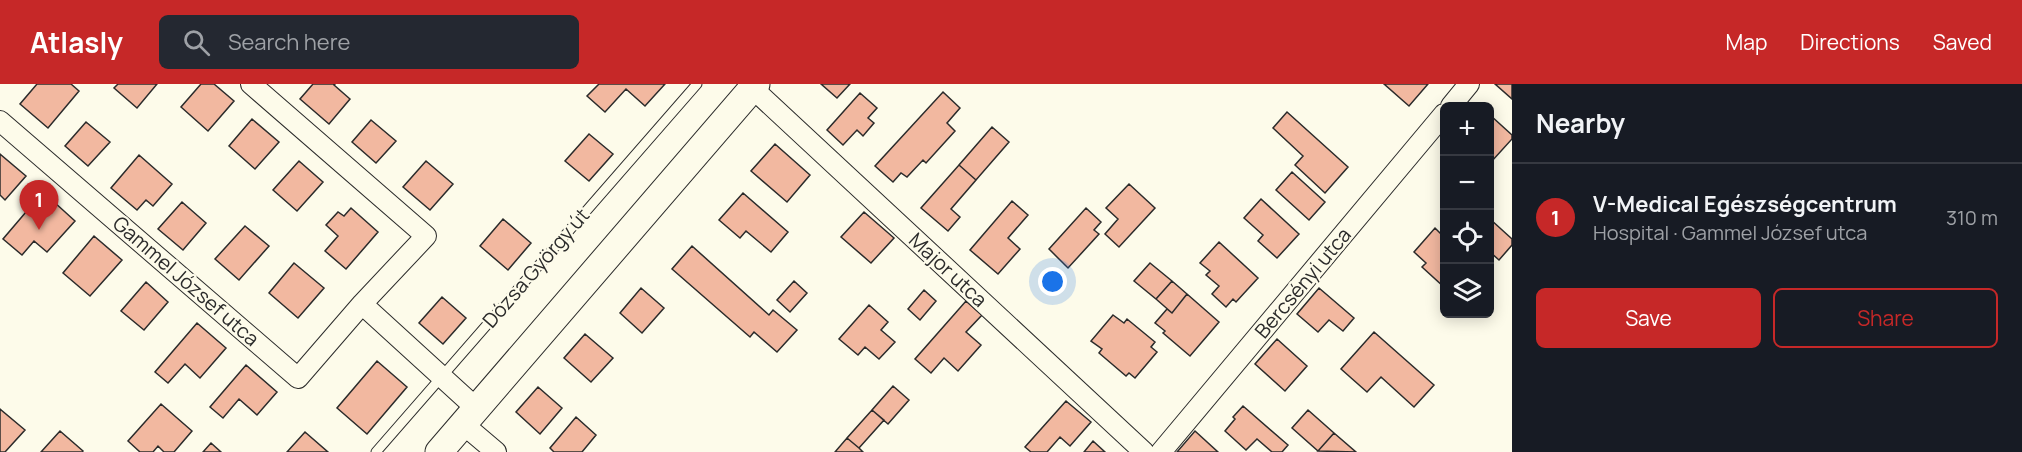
<!DOCTYPE html>
<html lang="en">
<head>
<meta charset="utf-8">
<style>
  :root { --surface:#171b24; --page:#242831; --text:#f1f3f6; --muted:#9ea1a6; --line:#363941; --accent:#c62828 }
  body { margin:0; font-family:Manrope,sans-serif; background:var(--page); color:var(--text) }
  .controls { position:absolute; right:18px; top:18px; display:grid; overflow:hidden; border-radius:9px; box-shadow:0 3px 15px #0003 }
  .controls button { width:54px; height:54px; display:grid; place-items:center; padding:0; border:0; border-bottom:2px solid var(--line); background:var(--surface); color:var(--text); font:30px sans-serif }
  .you { position:absolute; left:1053px; top:198px; width:21px; height:21px; margin:-15px; border:4px solid #fff; border-radius:50%; background:#1a73e8; box-shadow:0 0 0 9px #1a73e833 }
  .badge { display:grid; place-items:center; width:39px; height:39px; border-radius:50%; background:var(--accent); color:#fff; font-size:20px; font-weight:700 }
  .pin { position:absolute; translate:-50% -50px; filter:drop-shadow(0 2px 3px #0008) }
  .pin::after { content:''; position:absolute; top:32px; width:21px; height:18px; background:inherit; clip-path:polygon(0 0,100% 0,50% 100%) }
  .list { margin:0; padding:0; list-style:none }
  h2 { display:flex; justify-content:space-between; align-items:center; height:78px; margin:0; padding:0 24px; font-size:26px }
  h2 small { font-size:20px; font-weight:400; color:var(--muted) }
  .list li { display:grid; grid-template-columns:39px 1fr auto; gap:18px; align-items:center; box-sizing:border-box; height:108px; padding:0 24px; border-top:2px solid var(--line) }
  .list b { display:block; font-size:22px; white-space:nowrap }
  .list p { margin:0; font-size:20px; white-space:nowrap; color:var(--muted) }
  .list em { font-size:20px; font-style:normal; color:var(--muted) }
  .actions { display:flex; gap:12px; padding:18px 24px }
  .actions a { flex:1; padding:14px 0; border:2px solid var(--accent); border-radius:9px; text-align:center; font-size:21px; color:var(--accent) }
  .actions .main { background:var(--accent); color:#fff }
  .icon { flex:none; width:33px; height:33px; fill:none; stroke:currentColor; stroke-width:2; stroke-linecap:round; stroke-linejoin:round }
  .map { position:relative; flex:none; width:1512px; height:368px; overflow:hidden }
  header { display:flex; align-items:center; gap:36px; box-sizing:border-box; height:84px; padding:0 30px; background:var(--accent); color:#fff }
  header strong { font-size:28px }
  nav { display:flex; gap:33px; margin-inline-start:auto; font-size:21px }
  .search { width:420px; height:54px; background:var(--page); display:flex; align-items:center; gap:15px; box-sizing:border-box; padding:0 21px; border-radius:9px; color:var(--muted); font-size:22px }
  main { display:flex }
  aside { flex:1; background:var(--surface) }
  .map>svg:first-child { display:block }
  .building { fill:#f2b8a0; stroke:#2b2b2b; stroke-width:1.5 }
  .lines { fill:none; stroke-linecap:round; stroke-linejoin:round }
  .lane-casing { stroke:#2b2b2b; stroke-width:11 }
  .street-casing { stroke:#2b2b2b; stroke-width:22 }
  .secondary-casing { stroke:#2b2b2b; stroke-width:29 }
  .lane { stroke:#fdfbea; stroke-width:9 }
  .street { stroke:#fdfbea; stroke-width:20 }
  .secondary { stroke:#fdfbea; stroke-width:27 }
  .labels { text-anchor:middle; stroke-width:4.5; stroke-linejoin:round; paint-order:stroke }
  .street-label { font-size:20px; fill:#2b2b2b; stroke:#fdfbea }
</style>
</head>
<body>
<header>
<strong>Atlasly</strong>
<div class="search"><svg class="icon" aria-label="search" viewBox="0 0 24 24"><circle cx="10" cy="10" r="6"/><path d="M15 15l6 6"/></svg>Search here</div>
<nav><a>Map</a><a>Directions</a><a>Saved</a></nav>
</header>
<main>
<div class="map">
<svg width="1512" height="368" viewBox="0 0 1512 368">
  <rect width="100%" height="100%" fill="#fdfbea"/>
  <!-- building -->
  <path class="building" d="M37 0H71L79 7 48 44 20 20Z
    M118 0H157L137 24 114 4Z
    M201 0H214L234 17 208 47 181 23Z
    M313 0H335L334 1 350 15 329 40 300 15Z
    M599 0H665L645 22 626 5 605 28 587 12Z
    M821 0H850L837 14Z
    M1384 0H1428L1409 22Z
    M1495 0H1512V15Z
    M943 8 960 24 947 39 955 47 926 79 923 76 907 93 901 89 893 98 875 82Z
    M860 9 877 24 868 34 874 39 863 52 857 46 843 61 827 46Z
    M1287 28 1348 83 1325 109 1295 81 1303 72 1273 44Z
    M1490 31 1512 51V55L1492 77 1490 75Z
    M252 35 279 58 255 85 229 62Z
    M371 36 396 57 376 79 352 58Z
    M86 38 110 58 88 82 65 62Z
    M992 43 1009 58 976 96 959 81Z
    M589 50 613 70 589 97 565 77Z
    M775 60 810 91 787 118 751 87Z
    M0 70 26 92 5 116 0 111Z
    M139 71 172 100 153 122 146 116 137 126 111 104Z
    M299 77 323 98 297 127 273 106Z
    M426 77 453 100 430 126 403 103Z
    M959 81 976 96 951 125 960 133 948 147 921 124Z
    M1292 88 1325 118 1309 136 1276 106Z
    M1129 100 1155 124 1119 163 1105 150 1118 135 1106 124Z
    M43 108 75 137 47 168 34 157 22 171 3 155Z
    M743 109 788 148 771 168 746 147 740 154 719 136Z
    M1261 115 1299 150 1277 174 1258 157 1263 151 1244 134Z
    M1012 117 1028 131 1008 154 1020 165 998 190 970 166Z
    M182 118 206 139 183 166 158 145Z
    M351 124 378 148 346 185 325 167 338 152 326 141 338 128 344 132Z
    M1086 124 1101 138 1094 146 1099 150 1068 184 1049 165Z
    M864 128 894 154 871 179 841 153Z
    M503 135 531 159 508 186 480 162Z
    M1490 135 1512 155V161L1499 176 1490 168Z
    M245 142 269 162 239 196 215 175Z
    M1435 144 1444 153V203L1422 183 1426 179 1414 168Z
    M94 152 122 176 90 212 63 189Z
    M1219 158 1258 194 1236 218 1233 215 1226 223 1212 210 1219 202 1206 191 1210 187 1200 179Z
    M692 162 769 231 773 226 797 246 777 268 754 248 750 253 672 185Z
    M294 179 324 204 298 234 269 209Z
    M1150 179 1172 197 1156 215 1134 197Z
    M794 197 807 209 790 228 777 216Z
    M1172 197 1187 210 1172 229 1156 215Z
    M146 198 168 218 144 246 121 227Z
    M641 204 664 224 642 249 620 229Z
    M1319 204 1354 234 1343 247 1329 236 1318 248 1297 230Z
    M924 206 936 217 920 236 908 225Z
    M1187 210 1219 238 1190 272 1163 249 1165 247 1155 239 1167 225 1172 229Z
    M442 213 466 234 443 260 419 239Z
    M966 217 982 231 966 248 981 261 958 287 944 274 931 289 915 275Z
    M869 221 888 238 881 246 895 258 879 275 865 263 858 271 839 255Z
    M1113 231 1124 239 1127 235 1155 258 1151 263 1157 268 1135 294 1129 289 1126 292 1099 269 1102 265 1091 257Z
    M197 239 226 264 200 294 185 280 168 299 155 288Z
    M1374 248 1434 301 1414 323 1381 293 1367 308 1341 285Z
    M585 250 613 274 591 298 564 274Z
    M1277 255 1307 282 1285 307 1255 280Z
    M377 277 407 303 367 350 337 324Z
    M246 281 277 308 257 331 239 315 223 334 210 323Z
    M893 302 909 316 888 340 872 326Z
    M538 303 562 324 540 350 516 328Z
    M1066 317 1091 338 1070 362 1060 353 1047 368H1031L1025 363Z
    M161 320 192 347 174 368H164L158 362 153 368H140L128 357Z
    M1243 322 1288 361 1282 368H1272L1257 355 1246 366 1225 347 1235 335 1233 333Z
    M0 325 25 346 5 368H0Z
    M872 326 884 336 859 364 847 354Z
    M1308 326 1334 349 1318 367 1292 344Z
    M576 333 596 351 582 368H554L550 364Z
    M60 347 83 367 82 368H41Z
    M1195 347 1218 368H1177Z
    M305 348 328 368H287Z
    M1334 349 1356 368 1318 367Z
    M847 354 859 364 863 368H835Z
    M1093 357 1105 368H1084Z
    M211 359 221 368H203Z"/>
  <g class="lines">
    <!-- lane casing -->
    <g class="lane-casing">
      <path id="lane" d="M376 368 697 0"/>
    </g>
    <!-- street casing -->
    <g class="street-casing">
      <path id="street" d="M748 0 1144 368
        M1451 22 1469 0
        M0 37 298 294 362 220 426 152 251 0
        M362 220 476 324
        M463 340 496 368
        M1161 368 1444 30"/>
    </g>
    <!-- secondary casing -->
    <g class="secondary-casing">
      <path id="secondary" d="M439 368 756 0"/>
    </g>
    <!-- lane -->
    <use href="#lane" class="lane"/>
    <!-- street -->
    <use href="#street" class="street"/>
    <!-- secondary -->
    <use href="#secondary" class="secondary"/>
  </g>
  <g class="labels">
    <!-- street labels -->
    <g class="street-label">
      <text transform="translate(536 184) rotate(-49)" y="7">Dózsa György út</text>
      <text transform="translate(948 186) rotate(43)" y="7">Major utca</text>
      <text transform="translate(186 197) rotate(41)" y="7">Gammel József utca</text>
      <text transform="translate(1303 199) rotate(-50)" y="7">Bercsényi utca</text>
    </g>
  </g>
</svg>
<div class="controls">
<button>+</button>
<button>−</button>
<button><svg class="icon" aria-label="locate" viewBox="0 0 24 24"><circle cx="12" cy="12" r="6"/><path d="M12 2v4M12 18v4M2 12h4M18 12h4"/></svg></button>
<button><svg class="icon" aria-label="layers" viewBox="0 0 24 24"><path d="M12 4l9 5-9 5-9-5zM3 14l9 5 9-5"/></svg></button>
</div>
<div class="you"></div>
<div class="pin badge" style="left:39px;top:146px">1</div>
</div>
<aside>
<h2>Nearby<small></small></h2>
<ul class="list">
<li><span class="badge">1</span><div><b>V-Medical Egészségcentrum</b><p>Hospital · Gammel József utca</p></div><em>310 m</em></li>
</ul>
<div class="actions"><a class="main">Save</a><a>Share</a></div>
</aside>
</main>
</body>
</html>
